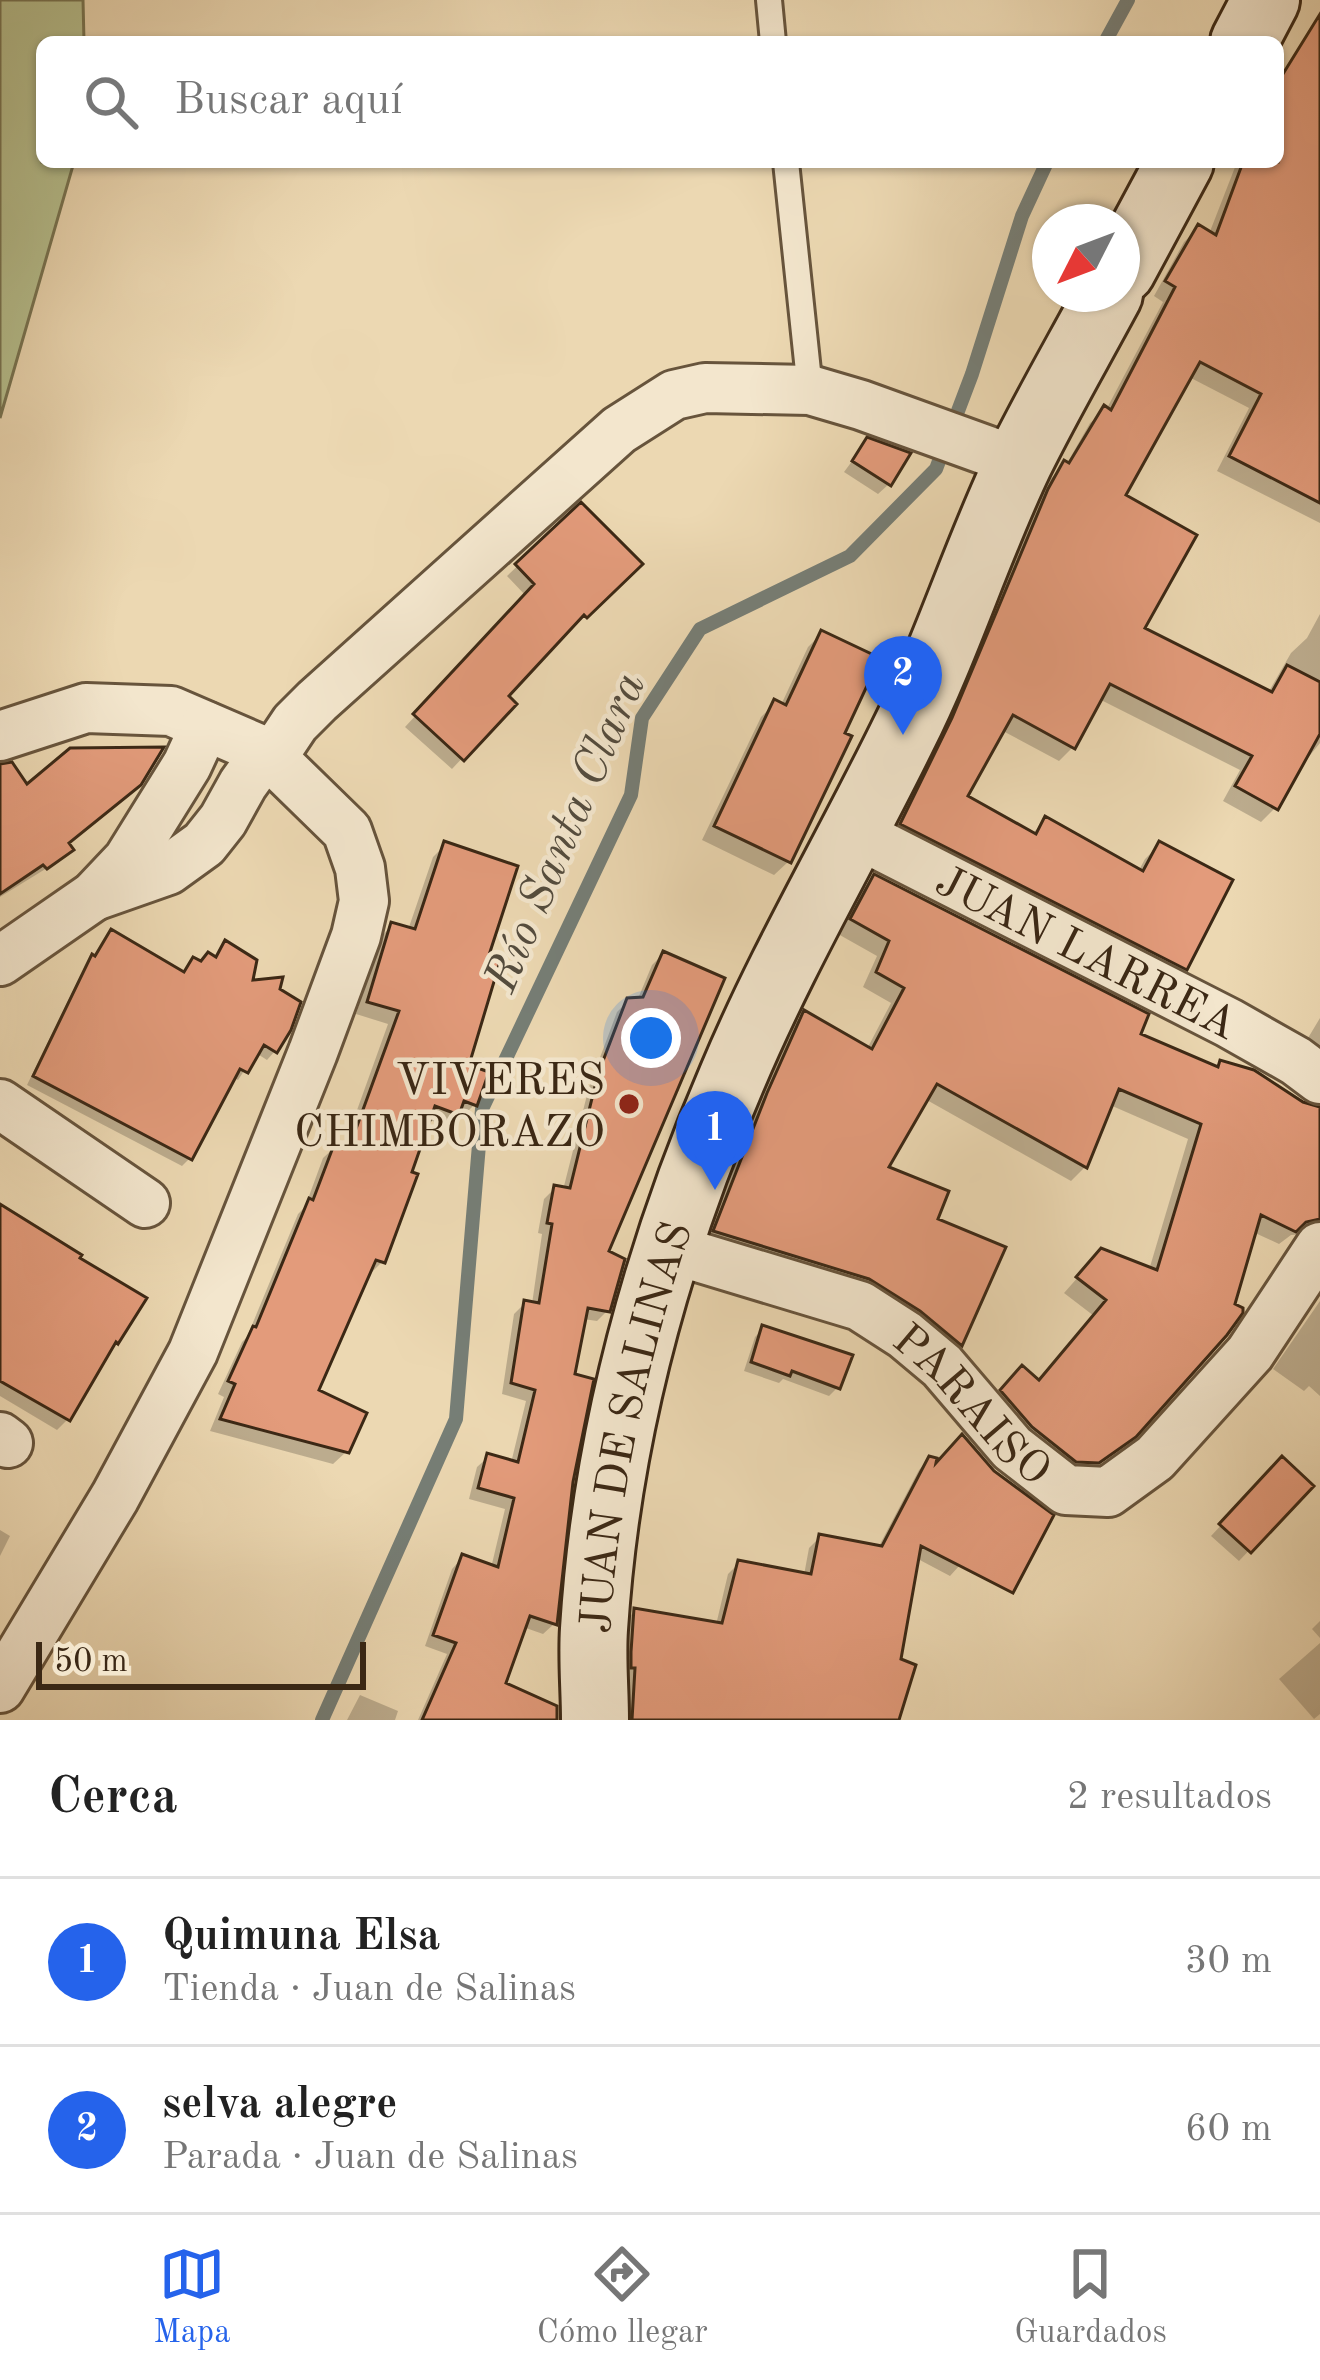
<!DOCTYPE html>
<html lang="es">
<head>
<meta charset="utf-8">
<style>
  :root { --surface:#fff; --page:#f6f6f6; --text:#222; --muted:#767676; --line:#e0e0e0; --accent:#2563eb }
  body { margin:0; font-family:"Old Standard TT",serif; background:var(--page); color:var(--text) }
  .compass { position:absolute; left:1032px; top:204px; width:108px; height:108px; border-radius:50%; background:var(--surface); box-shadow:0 3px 9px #0004; rotate:228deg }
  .scale { position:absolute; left:36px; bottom:30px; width:330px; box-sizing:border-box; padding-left:12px; border:6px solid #3b2815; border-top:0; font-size:33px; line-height:42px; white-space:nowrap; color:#3b2815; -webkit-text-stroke:9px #f3e6cd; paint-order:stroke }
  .you { position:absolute; left:651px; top:1038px; width:42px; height:42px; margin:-30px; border:9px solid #fff; border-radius:50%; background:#1a73e8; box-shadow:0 0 0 18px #1a73e833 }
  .badge { display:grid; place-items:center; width:78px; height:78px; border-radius:50%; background:var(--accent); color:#fff; font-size:39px; font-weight:700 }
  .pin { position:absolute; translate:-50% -99px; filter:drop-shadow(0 3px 6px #0008) }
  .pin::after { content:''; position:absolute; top:63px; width:42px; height:36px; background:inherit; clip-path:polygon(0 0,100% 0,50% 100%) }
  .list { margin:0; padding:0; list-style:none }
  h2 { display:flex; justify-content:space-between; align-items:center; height:156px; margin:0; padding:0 48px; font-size:51px }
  h2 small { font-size:39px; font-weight:400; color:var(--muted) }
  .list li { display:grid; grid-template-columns:78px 1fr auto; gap:36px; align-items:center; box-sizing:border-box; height:168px; padding:0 48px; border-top:3px solid var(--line) }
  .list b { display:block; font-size:45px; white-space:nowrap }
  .list p { margin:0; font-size:39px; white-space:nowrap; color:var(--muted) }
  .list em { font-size:39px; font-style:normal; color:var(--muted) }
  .icon { flex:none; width:66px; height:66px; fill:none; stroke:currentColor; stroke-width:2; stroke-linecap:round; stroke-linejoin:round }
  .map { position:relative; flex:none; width:1320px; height:1720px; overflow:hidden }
  .search { position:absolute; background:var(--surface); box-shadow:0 3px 9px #0004; left:36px; right:36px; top:36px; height:132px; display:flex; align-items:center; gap:30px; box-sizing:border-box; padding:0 42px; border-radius:18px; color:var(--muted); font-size:45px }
  .sheet { height:492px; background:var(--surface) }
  nav { display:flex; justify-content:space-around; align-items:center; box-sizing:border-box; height:168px; border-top:3px solid var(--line); background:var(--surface); font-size:33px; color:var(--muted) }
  nav a { display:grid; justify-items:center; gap:6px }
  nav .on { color:var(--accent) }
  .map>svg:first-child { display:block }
  .green { fill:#b6bf8e; stroke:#787452; stroke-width:3 }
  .shadow { fill:#0003 }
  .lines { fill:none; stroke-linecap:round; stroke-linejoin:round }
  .stream { stroke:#767e76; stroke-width:14 }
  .building { fill:#e39b7b; stroke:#3b2815; stroke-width:3 }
  .lane-casing { stroke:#67543c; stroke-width:30 }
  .street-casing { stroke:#67543c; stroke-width:54 }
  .secondary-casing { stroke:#3b2815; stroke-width:72 }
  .lane { stroke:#f3e6cd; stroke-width:24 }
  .street { stroke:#f3e6cd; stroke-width:48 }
  .secondary { stroke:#f3e6cd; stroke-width:66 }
  .poi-dot { fill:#8f2418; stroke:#f3e6cd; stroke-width:4.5 }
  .labels { text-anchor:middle; stroke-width:9; stroke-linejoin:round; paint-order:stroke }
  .street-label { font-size:45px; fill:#3b2815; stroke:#f3e6cd }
  .poi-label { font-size:45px; fill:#3b2815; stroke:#f3e6cd; text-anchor:end }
  .water-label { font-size:48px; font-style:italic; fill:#544c3e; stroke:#f3e6cd }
</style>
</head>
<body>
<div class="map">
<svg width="1320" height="1720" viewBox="0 0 1320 1720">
  <rect width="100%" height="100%" fill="#ecd8b2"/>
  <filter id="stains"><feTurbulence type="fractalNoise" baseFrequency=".00167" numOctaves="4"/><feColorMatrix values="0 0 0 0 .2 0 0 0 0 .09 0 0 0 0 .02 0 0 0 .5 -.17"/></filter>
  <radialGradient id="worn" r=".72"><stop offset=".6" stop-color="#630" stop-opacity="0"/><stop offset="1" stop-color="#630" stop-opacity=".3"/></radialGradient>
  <!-- green -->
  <path class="green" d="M0 0H83L84 42H42V162H74L0 418Z"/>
  <!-- shadow -->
  <path class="shadow" d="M1320 66V523L1217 471 1249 408 1189 377 1122 496 1141 629 1268 693 1291 653 1307 638 1320 614V743L1303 764 1275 808 1261 822 1223 801 1240 770 1099 699 1073 747 1059 761 1001 730 964 797 1031 835 1046 820 1138 872 1145 859 1159 845 1184 968 1170 982 888 838 939 736 1035 506 1051 478 1066 465 1090 423 1106 410 1163 302 1154 296 1184 242 1198 228 1209 234 1237 162H1278V96Z
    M867 441 889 484 878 494 844 472Z
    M581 506 638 564 575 626 572 623 505 696 513 704 452 769 405 727 526 596 507 576Z
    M821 634 788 862 774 875 702 840 761 717 775 703 781 705 808 647Z
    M0 787 66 844 60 860 0 897Z
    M445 845 486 954 466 1067 474 1105 462 1117 455 1115 444 1125 427 1119 382 1262 370 1274 315 1392 346 1452 333 1464 210 1431 224 1397 218 1394 242 1342 247 1337 298 1214 305 1207 323 1158 336 1146 343 1149 388 1024 356 1014 380 938 392 925 408 930 433 857Z
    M874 878 1138 1036 1215 1069 1221 1063 1315 1110 1320 1109V1223L1309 1234 1291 1235 1279 1244 1253 1232 1134 1435 1118 1451 1082 1476 988 1407 1008 1384 1038 1383 1094 1316 1064 1293 1087 1267 1149 1270 1188 1139 1110 1105 1085 1167 1071 1181 925 1099 885 1169 934 1221 1002 1249 959 1344 945 1358 701 1245 753 1110 790 1028 805 1013 867 1049 891 1003 863 987 877 956 838 934 860 892Z
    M112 933 182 975 194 961 200 964 214 959 226 944 249 983 275 1051 267 1060 256 1053 238 1080 232 1077 190 1158 182 1166 27 1085 85 966Z
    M663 954 605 1252 608 1310 597 1321 583 1319 572 1376 570 1482 554 1624 543 1634 523 1627 502 1684 531 1720H418L447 1654 425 1646 452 1569 462 1558 491 1568 505 1509 469 1499 477 1467 488 1457 511 1463 526 1401 502 1394 514 1314 525 1303 532 1304 542 1234 538 1233 544 1199 555 1188 563 1190 589 1087 617 1012 628 1001H637L652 965Z
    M1320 1018V1068L1299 1053Z
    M0 1207 68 1419 57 1430 0 1396Z
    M1320 1301V1396L1309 1386 1304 1391 1273 1369Z
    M763 1329 838 1387 829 1396 783 1379 779 1383 744 1371 755 1337Z
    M929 1459 960 1565 950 1576 916 1558 897 1661 896 1720H623L624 1622 635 1611 716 1625 728 1574 739 1563 804 1575 809 1548 820 1537 878 1548 919 1470Z
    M1282 1460 1310 1486 1239 1561 1211 1536Z
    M0 1530 10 1536 0 1556Z
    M1320 1621V1638L1312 1629Z
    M1320 1643V1714L1314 1719 1279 1679Z
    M360 1695 398 1711 395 1720H347Z"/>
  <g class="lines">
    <!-- stream -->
    <path class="stream" d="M1105 42 1128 0
      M322 1720 456 1419 482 1109 631 795 642 718 700 629 850 556 936 469 972 374 1022 216 1047 162"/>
  </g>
  <!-- building -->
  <path class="building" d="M1320 14V503L1229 456 1261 394 1200 362 1126 495 1197 535 1145 628 1272 692 1287 665 1320 682V734L1278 810 1235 786 1252 756 1110 684 1075 749 1013 715 968 796 1036 834 1045 816 1143 871 1159 841 1233 880 1187 970 900 824 952 718 1048 489 1064 460 1069 463 1104 405 1111 410 1175 287 1165 281 1198 224 1216 235 1243 162H1278V82Z
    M867 437 911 453 891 486 852 461Z
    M581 502 643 564 587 618 584 615 509 696 517 704 464 761 413 714 534 584 515 564Z
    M821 630 880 658 845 733 852 736 791 863 714 826 774 699 786 705Z
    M164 747 141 785 69 843 74 850 47 869 43 865 0 894V764L12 762 27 784 70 748Z
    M444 841 518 866 490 952 502 955 469 1065 489 1072 477 1106 464 1101 459 1115 435 1106 412 1172 418 1174 385 1263 376 1260 319 1390 367 1413 349 1453 220 1419 235 1384 228 1381 253 1326 256 1327 309 1198 313 1200 335 1142 349 1148 399 1011 367 1002 391 922 415 929Z
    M874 874 1149 1014 1141 1034 1218 1067 1220 1060 1254 1070 1303 1102 1320 1107V1219L1306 1222 1296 1232 1261 1215 1235 1304 1243 1308V1313L1227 1335 1136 1437 1099 1463 1076 1462 1032 1427 1000 1390 1022 1365 1039 1380 1106 1300 1076 1277 1101 1248 1157 1270 1201 1124 1119 1089 1087 1168 937 1084 889 1167 949 1191 938 1219 1006 1247 962 1346 920 1311 869 1279 713 1231 767 1093 804 1010 872 1049 904 988 876 972 889 941 850 919Z
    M111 929 184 972 193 957 201 961 208 952 216 957 225 940 257 960 253 980 283 977 280 989 301 1002 291 1030 277 1053 264 1045 248 1073 240 1069 192 1160 33 1076 92 954 95 956Z
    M663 951 725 978 609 1251 625 1259 610 1312 588 1308 575 1374 594 1379 573 1482 557 1625 530 1616 506 1683 557 1706V1720H422L456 1643 433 1635 462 1554 498 1567 514 1498 478 1488 487 1453 518 1462 535 1390 511 1383 524 1300 539 1303 552 1224 547 1223 554 1185 570 1188 598 1074 627 998 643 997Z
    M0 1204 82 1255 80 1258 147 1298 118 1344 116 1342 70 1421 0 1381Z
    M762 1325 853 1355 840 1389 792 1371 790 1376 751 1362Z
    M962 1434 994 1471 1054 1515 1013 1593 921 1546 901 1659 916 1665 899 1720H632L635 1668H631V1652L634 1608 722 1623 738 1560 811 1574 819 1534 882 1546 929 1456 937 1458 936 1463Z
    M1282 1456 1314 1486 1251 1553 1219 1524Z"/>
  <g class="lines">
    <!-- lane casing -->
    <g class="lane-casing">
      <path id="lane" d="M769 0 773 42
        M786 162 810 390"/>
    </g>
    <!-- street casing -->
    <g class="street-casing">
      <g id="street">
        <path d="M0 736 86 708 171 711 266 752 347 831 360 868 364 901 356 936 313 1052 193 1352 115 1497 0 1688"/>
        <path id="s1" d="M852 831 1229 1023 1296 1061 1320 1079"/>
        <path d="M94 896 168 870 204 844 223 820 243 784 266 752 281 744 295 723 317 701 619 430 674 395 705 388 810 390 861 405 1019 462"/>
        <path d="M0 961 94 896 128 860 187 765 205 726"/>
        <path d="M0 1104 145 1203"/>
        <path id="s2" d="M668 1248 860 1306 905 1335 942 1366 1012 1448 1066 1490 1108 1492 1155 1458 1250 1353 1320 1247"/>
        <path d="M0 1437 8 1443"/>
      </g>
    </g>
    <!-- secondary casing -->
    <g class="secondary-casing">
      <g id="secondary">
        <path d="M1244 42 1266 0"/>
        <path d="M1122 270 1180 162"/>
        <path id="s3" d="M595 1720C595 1690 592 1659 594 1629 606 1439 657 1252 732 1078 781 961 846 851 902 737 947 648 976 552 1019 462 1047 405 1079 350 1109 294"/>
      </g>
    </g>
    <!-- lane -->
    <use href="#lane" class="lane"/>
    <!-- street -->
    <use href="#street" class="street"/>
    <!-- secondary -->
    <use href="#secondary" class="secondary"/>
  </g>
  <!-- markers -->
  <circle class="poi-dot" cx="629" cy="1104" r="12"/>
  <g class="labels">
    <!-- street labels -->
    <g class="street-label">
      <text dy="16" stroke="none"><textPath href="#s1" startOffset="264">JUAN LARREA</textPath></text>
      <text dy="16" stroke="none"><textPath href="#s2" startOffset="351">PARAISO</textPath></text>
      <text dy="16" stroke="none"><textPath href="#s3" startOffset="297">JUAN DE SALINAS</textPath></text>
    </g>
    <!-- poi labels -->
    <g class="poi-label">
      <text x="605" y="1094">VIVERES<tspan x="605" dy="52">CHIMBORAZO</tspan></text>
    </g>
    <!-- water labels -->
    <g class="water-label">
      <text transform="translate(563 831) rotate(-67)" y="17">Río Santa Clara</text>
    </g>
  </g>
  <rect width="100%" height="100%" filter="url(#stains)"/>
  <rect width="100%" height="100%" fill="url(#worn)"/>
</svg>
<svg class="compass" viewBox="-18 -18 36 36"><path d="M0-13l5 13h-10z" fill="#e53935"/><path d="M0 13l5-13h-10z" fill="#767676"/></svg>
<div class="scale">50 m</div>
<div class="you"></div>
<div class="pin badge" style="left:715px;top:1190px">1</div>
<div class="pin badge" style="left:903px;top:735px">2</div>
<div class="search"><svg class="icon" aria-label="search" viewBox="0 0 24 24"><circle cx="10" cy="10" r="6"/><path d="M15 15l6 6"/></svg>Buscar aquí</div>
</div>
<section class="sheet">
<h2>Cerca<small>2 resultados</small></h2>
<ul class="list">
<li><span class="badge">1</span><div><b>Quimuna Elsa</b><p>Tienda · Juan de Salinas</p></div><em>30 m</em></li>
<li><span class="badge">2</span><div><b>selva alegre</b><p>Parada · Juan de Salinas</p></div><em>60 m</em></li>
</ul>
</section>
<nav>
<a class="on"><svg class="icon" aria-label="map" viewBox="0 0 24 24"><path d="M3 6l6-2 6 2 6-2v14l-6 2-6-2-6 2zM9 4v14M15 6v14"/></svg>Mapa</a>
<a><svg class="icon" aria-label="directions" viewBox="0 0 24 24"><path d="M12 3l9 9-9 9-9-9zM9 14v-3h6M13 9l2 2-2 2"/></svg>Cómo llegar</a>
<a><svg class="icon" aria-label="saved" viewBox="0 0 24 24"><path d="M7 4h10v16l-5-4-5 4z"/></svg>Guardados</a>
</nav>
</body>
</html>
